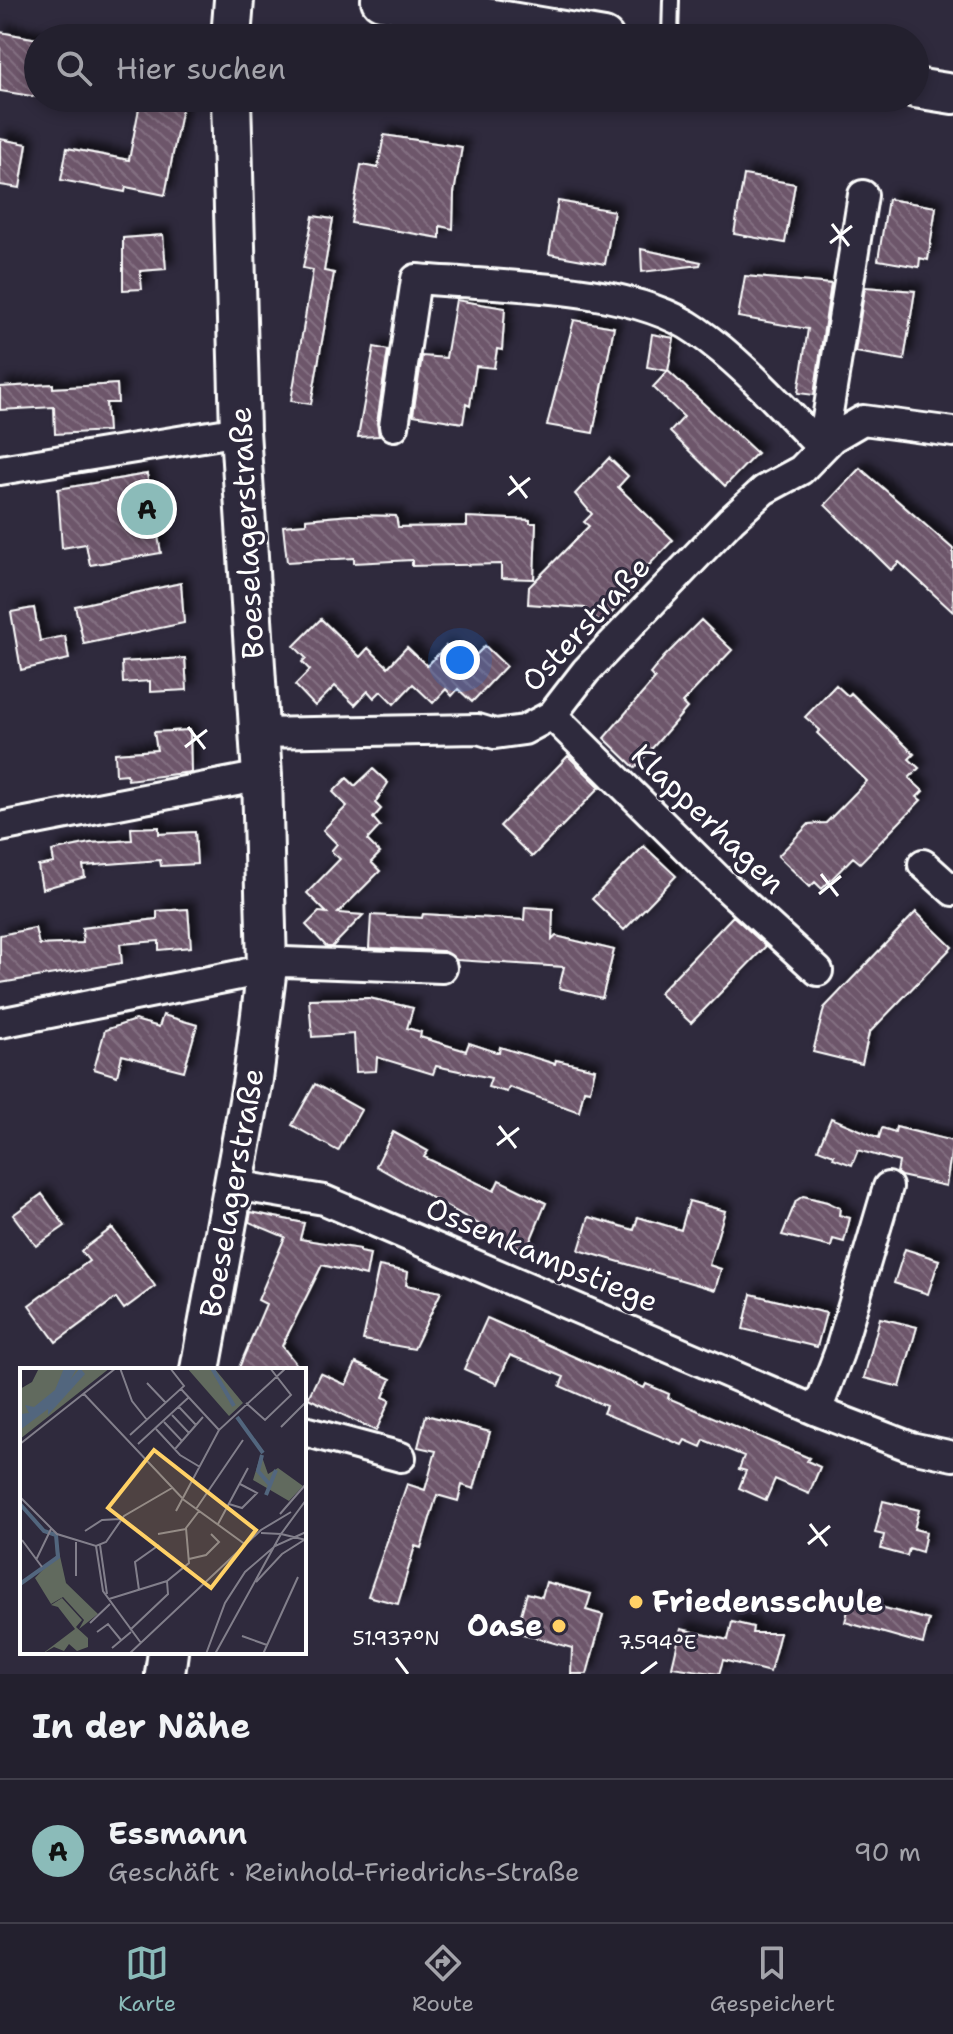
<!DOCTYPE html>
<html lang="de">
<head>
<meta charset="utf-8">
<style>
  :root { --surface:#23202e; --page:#2b2836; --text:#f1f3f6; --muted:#a3a3aa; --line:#403e4a; --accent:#8bbbb9 }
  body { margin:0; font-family:"Shantell Sans",sans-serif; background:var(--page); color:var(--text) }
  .you { position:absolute; left:460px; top:660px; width:28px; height:28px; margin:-20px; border:6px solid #fff; border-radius:50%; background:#1a73e8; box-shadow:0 0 0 12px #1a73e833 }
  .badge { display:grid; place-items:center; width:52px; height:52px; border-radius:50%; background:var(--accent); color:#111; font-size:26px; font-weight:700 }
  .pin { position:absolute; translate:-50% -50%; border:4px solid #fff; box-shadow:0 2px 8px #0006 }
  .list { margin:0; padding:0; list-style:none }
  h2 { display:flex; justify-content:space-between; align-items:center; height:104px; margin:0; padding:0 32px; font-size:34px }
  h2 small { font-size:26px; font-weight:400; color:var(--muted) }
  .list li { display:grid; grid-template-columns:52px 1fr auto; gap:24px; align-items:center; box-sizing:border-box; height:144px; padding:0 32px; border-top:2px solid var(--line) }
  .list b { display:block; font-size:30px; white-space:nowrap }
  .list p { margin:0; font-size:26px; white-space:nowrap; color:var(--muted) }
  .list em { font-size:26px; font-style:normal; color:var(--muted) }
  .icon { flex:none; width:44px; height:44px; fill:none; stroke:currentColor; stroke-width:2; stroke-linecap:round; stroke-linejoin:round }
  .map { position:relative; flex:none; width:953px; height:1674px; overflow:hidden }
  .search { position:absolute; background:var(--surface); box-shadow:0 4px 12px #0003; left:24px; right:24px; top:24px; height:88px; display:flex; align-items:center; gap:20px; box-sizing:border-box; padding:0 28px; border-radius:44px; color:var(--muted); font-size:30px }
  .sheet { height:248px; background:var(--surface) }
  nav { display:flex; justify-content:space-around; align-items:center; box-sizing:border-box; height:112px; border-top:2px solid var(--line); background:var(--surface); font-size:22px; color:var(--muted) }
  nav a { display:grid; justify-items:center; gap:4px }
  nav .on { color:var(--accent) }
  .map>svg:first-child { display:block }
  .building { fill:url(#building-back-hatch); stroke:#fff; stroke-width:2; filter:url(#shadow) }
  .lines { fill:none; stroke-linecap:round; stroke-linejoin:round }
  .lane-casing { stroke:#fff; stroke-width:20 }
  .street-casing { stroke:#fff; stroke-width:34 }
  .secondary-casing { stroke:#fff; stroke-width:44 }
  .lane { stroke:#2f2a3d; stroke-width:14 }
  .street { stroke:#2f2a3d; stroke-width:28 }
  .secondary { stroke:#2f2a3d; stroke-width:38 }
  .ticks { fill:none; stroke:#fff; stroke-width:3 }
  .poi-dot { fill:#ffd166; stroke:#2f2a3d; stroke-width:3 }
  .labels { text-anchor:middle; stroke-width:6; stroke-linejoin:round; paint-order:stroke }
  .street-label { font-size:30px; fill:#fff; stroke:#2f2a3d }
  .poi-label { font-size:30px; font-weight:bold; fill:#fff; stroke:#2f2a3d; text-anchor:start }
  .inset-river { fill:none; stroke:#52667e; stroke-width:4 }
  .inset-road { fill:none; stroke:#827f8b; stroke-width:2 }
  .view { fill:#ffd166; fill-opacity:0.15; stroke:#ffd166; stroke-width:4 }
  .inset-edge { fill:none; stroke:#fff; stroke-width:4 }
  .ticks-label { font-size:20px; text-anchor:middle; fill:#fff; stroke:#2f2a3d; stroke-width:6; stroke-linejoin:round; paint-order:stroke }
</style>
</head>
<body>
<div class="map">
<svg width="953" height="1674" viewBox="0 0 953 1674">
  <defs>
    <pattern id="building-back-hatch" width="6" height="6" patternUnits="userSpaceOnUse" patternTransform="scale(2)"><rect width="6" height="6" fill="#6d566b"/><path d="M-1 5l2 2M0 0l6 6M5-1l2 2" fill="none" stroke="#836f81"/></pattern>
    <filter id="shadow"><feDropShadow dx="7" dy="-7" stdDeviation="4" flood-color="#0009"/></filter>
  </defs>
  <rect width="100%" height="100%" fill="#2f2a3d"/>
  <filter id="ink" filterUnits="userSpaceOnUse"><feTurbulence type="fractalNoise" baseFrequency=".0125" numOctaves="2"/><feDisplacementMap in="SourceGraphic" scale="16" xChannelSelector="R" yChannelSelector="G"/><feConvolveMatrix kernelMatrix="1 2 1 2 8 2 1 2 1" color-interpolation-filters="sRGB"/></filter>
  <g filter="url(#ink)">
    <!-- building -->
    <path class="building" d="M0 32 38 39V97L0 91Z
      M141 98 183 102 165 195 126 187 125 192 61 180 67 148 129 160Z
      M384 135 462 147 454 193 453 229 440 226V238L351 223 361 165 378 168Z
      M0 139 27 144 20 188 0 185Z
      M744 175 795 184 785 243 734 234Z
      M888 199 936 207 928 260 920 258 919 267 878 260Z
      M558 201 614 211 605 264 549 254Z
      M313 216 333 219 324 271 334 273 311 404 291 401 313 270 303 268Z
      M163 235 166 269 140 271 142 289 123 290V238Z
      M641 249 701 262 700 265 642 272Z
      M745 276 831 284 814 395 798 393 808 329 738 317Z
      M865 287 915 291 904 360 855 352Z
      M456 300 505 308 502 350 497 349 494 368 476 366 470 406 466 404 463 423 413 415 422 356 446 358Z
      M574 320 614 327 593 433 547 425Z
      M652 334 674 338 668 371 647 367Z
      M374 347 388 350 377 423 379 436 358 437Z
      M668 371 757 453 725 486 670 432 684 417 653 387Z
      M53 384V388L117 384 118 403H106L108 431 55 434 54 407 0 410V387Z
      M609 458 628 476 618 487 673 540 627 588 632 592 601 624 585 608 528 604 529 587 589 526 584 522 592 514 575 494Z
      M860 468 953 549V612L899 562 891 570 825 505Z
      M147 474 161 553 90 565 86 544 62 548 58 489Z
      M351 515 396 516 398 527 467 526V517L530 520V523H536L534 579 501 578V564L412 566V560L354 563V558L287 562 283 526 306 524V519Z
      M181 583 184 623 84 644 75 606Z
      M34 608 40 641 65 636 69 659 21 670 11 612Z
      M321 619 360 657 368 648 388 667 407 647 427 666 446 646 466 665 485 646 506 666 472 702 458 689 452 696 446 689 433 703 413 684 394 704 381 691 374 698 368 691 355 705 335 686 315 706 295 685 310 670 302 662 306 658 294 646Z
      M701 620 732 650 682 703 687 708 635 768 604 738 655 679 650 674 664 657Z
      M185 658 187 690 150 692V681L123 683 122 662Z
      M836 685 848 696 851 693 914 754 909 759 919 768 909 778 923 791 917 797 921 800 860 863 853 857 822 889 815 882 810 887 778 856 809 824 826 823 867 781 817 733 820 730 805 717Z
      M190 730 191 772 128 780 127 774 116 775 115 753 157 750 154 732Z
      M568 756 600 787 532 857 500 826Z
      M373 769 388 783 375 803 381 809 373 818 380 826 367 840 380 853 371 862 380 871 338 913 363 915 332 947H327L306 925 319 912 327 913 307 893 340 859 331 851 337 844 323 830 347 806 333 792 347 778 355 786Z
      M159 827V834L195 832 197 864 161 866 160 860 83 866 85 877 42 889 38 866 54 863 52 851 90 843 132 840 131 828Z
      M644 846 676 876 624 930 592 899Z
      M525 907 553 909 552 940 556 936 614 950 602 998 559 988 564 967 457 960 443 951 369 948 371 915 422 918 423 914 524 920Z
      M188 909 191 947 159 950V941L120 944 122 963 0 983V935L35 928 39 945 83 943 82 928 157 919V911Z
      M916 912 952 947 869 1033 862 1064 813 1052 824 1008Z
      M733 916 766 946 691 1023 659 993Z
      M369 998 413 1008 407 1028 421 1032 420 1037 466 1051 469 1043 499 1053 500 1047 555 1064 556 1060 595 1069 590 1091 584 1090 579 1112 509 1087 507 1092 488 1087 491 1078 436 1066 433 1074 377 1057 376 1071 356 1072 354 1034 312 1037 309 999Z
      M163 1015 197 1025 184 1071 122 1055 117 1076 94 1069 105 1030 135 1020 159 1027Z
      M315 1084 361 1110 338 1151 292 1125Z
      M831 1118 879 1138 882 1128 895 1132 896 1127 953 1141 946 1186 901 1176 897 1173 899 1162 858 1150 852 1165 833 1158 834 1155 818 1149Z
      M393 1132 428 1151 424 1157 494 1191 499 1180 546 1203 526 1251 376 1166Z
      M42 1194 65 1226 36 1246 13 1215Z
      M803 1196 827 1202 840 1208 839 1215 850 1218 844 1242 833 1239 831 1247 782 1235 796 1201Z
      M689 1201 725 1211 709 1265 721 1269 715 1290 579 1250 589 1217 634 1230 638 1217 681 1230Z
      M251 1212 304 1223 300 1239 360 1249V1252L370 1254 366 1276 322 1265 282 1346 301 1370H238L266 1304 258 1300 285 1237 249 1222Z
      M112 1228 155 1286 124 1309 116 1298 56 1342 29 1305 89 1261 81 1251Z
      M905 1249 939 1260 928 1294 894 1283Z
      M379 1266 408 1272 406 1285 441 1292 414 1349 363 1340Z
      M751 1294 826 1313 817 1347 743 1329Z
      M487 1318 644 1388 646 1384 669 1394 668 1398 809 1458 807 1461 820 1467 809 1494 775 1479 766 1500 739 1488 746 1471 739 1469 744 1456 704 1440 701 1447 685 1440 682 1445 603 1413 606 1406 560 1386 564 1377 510 1355 497 1384 464 1369Z
      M880 1318 917 1327 900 1387 864 1378Z
      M356 1363 391 1379 383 1397 390 1400 376 1431 308 1398 320 1373 346 1385Z
      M426 1415 490 1432 474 1489 462 1485 458 1501 437 1495 421 1548 415 1546 398 1604 368 1596 407 1484 425 1490 436 1451 418 1447Z
      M883 1501 919 1510 914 1529 926 1532 922 1552 909 1548 907 1556 881 1549 884 1535 875 1533Z
      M546 1582 591 1594 586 1610 603 1615 587 1674H571L572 1648 516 1632 527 1593 542 1597Z
      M851 1599 929 1620 923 1644 845 1622Z
      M732 1622 753 1627 752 1633H780L770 1672 723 1660 719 1674 672 1667 681 1629 728 1640Z"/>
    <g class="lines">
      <!-- lane casing -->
      <g class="lane-casing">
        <path id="lane" d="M670 38 671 0"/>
      </g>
      <!-- street casing -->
      <g class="street-casing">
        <path id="street" d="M394 426 416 279C496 286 631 284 697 331 743 363 782 408 822 448
          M832 438 827 419 863 195
          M0 470 240 431
          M552 715 725 886 818 971
          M258 733 478 729 495 734 524 730 552 715 586 671 731 520 764 490 801 470 832 438 863 420 953 432
          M0 827 262 776
          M923 864 953 891
          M0 1023 244 974 284 962 442 968
          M235 1185 324 1200 817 1411 911 1447 953 1456
          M817 1411 839 1353 888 1187
          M304 1431 401 1457"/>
      </g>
      <!-- secondary casing -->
      <g class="secondary-casing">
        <path id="secondary" d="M381 0 604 38
          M231 38 234 0
          M915 88 953 94
          M200 1370 253 1079 267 967 262 776 240 431 231 98
          M165 1674 168 1652"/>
      </g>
      <!-- lane -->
      <use href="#lane" class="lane"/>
      <!-- street -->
      <use href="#street" class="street"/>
      <!-- secondary -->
      <use href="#secondary" class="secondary"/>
    </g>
  </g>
  <!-- ticks -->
  <path class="ticks" d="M832 224 849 246M830 243 852 226M510 476 527 498M508 495 530 478M188 727 205 749M185 747 207 730M821 874 838 896M819 894 841 876M499 1126 516 1148M497 1145 519 1128M810 1524 827 1546M808 1544 830 1526M396 1658 408 1674M641 1674 657 1662"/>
  <!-- markers -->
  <g class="poi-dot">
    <circle cx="636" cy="1602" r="8"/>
    <circle cx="559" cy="1626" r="8"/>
  </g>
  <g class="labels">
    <!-- street labels -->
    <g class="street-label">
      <text transform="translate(247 533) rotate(-93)" y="10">Boeselagerstraße</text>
      <text transform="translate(586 624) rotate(-47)" y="10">Osterstraße</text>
      <text transform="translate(708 819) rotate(44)" y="10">Klapperhagen</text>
      <text transform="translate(232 1193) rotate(-80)" y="10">Boeselagerstraße</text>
      <text transform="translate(542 1255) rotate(23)" y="10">Ossenkampstiege</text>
    </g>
    <!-- poi labels -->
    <g class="poi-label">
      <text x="652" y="1612">Friedensschule</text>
      <text x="543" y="1636" text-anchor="end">Oase</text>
    </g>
  </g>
  <!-- overview -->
  <g transform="translate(20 1368)">
    <rect width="286" height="286" fill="#2f2a3d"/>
    <path d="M241 86 248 106 258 100 283 118 269 133 233 112ZM35 166 46 215 78 246 59 261 64 252 43 229 31 236 15 210 36 188Z" fill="#616a5e"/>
    <path d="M19 0H90L0 71V21L12 14ZM167 0H194L223 35 209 48ZM42 230 62 252 56 259 68 270V279L57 283 49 276 44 283 34 279 22 286 55 261 38 239 31 237Z" fill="#616a5e"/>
    <path d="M44 0H57L50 12 60 0 65 6 28 47V41L0 62V46L9 45 5 37 14 39 35 22Z" fill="#52667e"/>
    <path class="inset-river" d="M192 0 214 38M217 49 243 85M242 87 238 103 251 118M246 127 256 102M0 136 24 163 36 167 38 189 0 216"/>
    <path class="inset-road" d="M100 0 112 33 127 52M127 15 146 35M161 21 199 62M63 25 164 132 226 177M226 35 245 52 271 27 250 0M159 39 176 57M152 47 169 65M144 54 162 73M261 59 286 34M136 61 160 87 180 99M110 67 164 18 150 0M0 76 96 0M118 76 168 30M155 81 183 49M0 129 37 166 76 178 86 174 104 148 152 120M209 136 222 140 237 125 220 116M176 141 223 72M156 143 199 62 266 0M260 146 286 116M198 156 228 100M65 163 82 152 100 151M241 165 261 166 286 132M138 166 166 161M2 172 22 199M80 177 87 226M76 178 83 223 121 275M169 191 186 187 199 174 191 166M16 192 31 161M56 208V174M236 214 262 186 284 172M119 222 115 194 139 177M89 231 147 213 169 195 166 160 179 143M70 255 90 236M110 262 148 226 147 213M77 264 88 256 101 272M222 268 247 277M92 280 111 264M109 286 241 162 271 144M186 286 205 235 225 204 255 178 286 164M195 286 261 166 286 172M243 286 278 209"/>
    <path class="view" d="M134 82 236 162 191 220 88 140Z"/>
    <rect width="286" height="286" class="inset-edge"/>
  </g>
  <g class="ticks-label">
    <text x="396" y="1645">51.937°N</text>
    <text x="657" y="1649">7.594°E</text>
  </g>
</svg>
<div class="you"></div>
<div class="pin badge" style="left:147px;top:509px">A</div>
<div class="search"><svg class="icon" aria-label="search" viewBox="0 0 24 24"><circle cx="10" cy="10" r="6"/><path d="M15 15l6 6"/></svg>Hier suchen</div>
</div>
<section class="sheet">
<h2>In der Nähe<small></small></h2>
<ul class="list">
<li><span class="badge">A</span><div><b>Essmann</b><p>Geschäft · Reinhold-Friedrichs-Straße</p></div><em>90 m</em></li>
</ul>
</section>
<nav>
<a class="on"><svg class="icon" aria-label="map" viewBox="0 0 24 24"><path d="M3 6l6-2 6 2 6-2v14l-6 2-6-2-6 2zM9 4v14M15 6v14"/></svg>Karte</a>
<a><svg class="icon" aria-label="directions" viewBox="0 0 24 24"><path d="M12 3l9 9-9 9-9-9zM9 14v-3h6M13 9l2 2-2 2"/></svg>Route</a>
<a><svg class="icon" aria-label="saved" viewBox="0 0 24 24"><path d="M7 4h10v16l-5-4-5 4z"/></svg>Gespeichert</a>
</nav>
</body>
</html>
